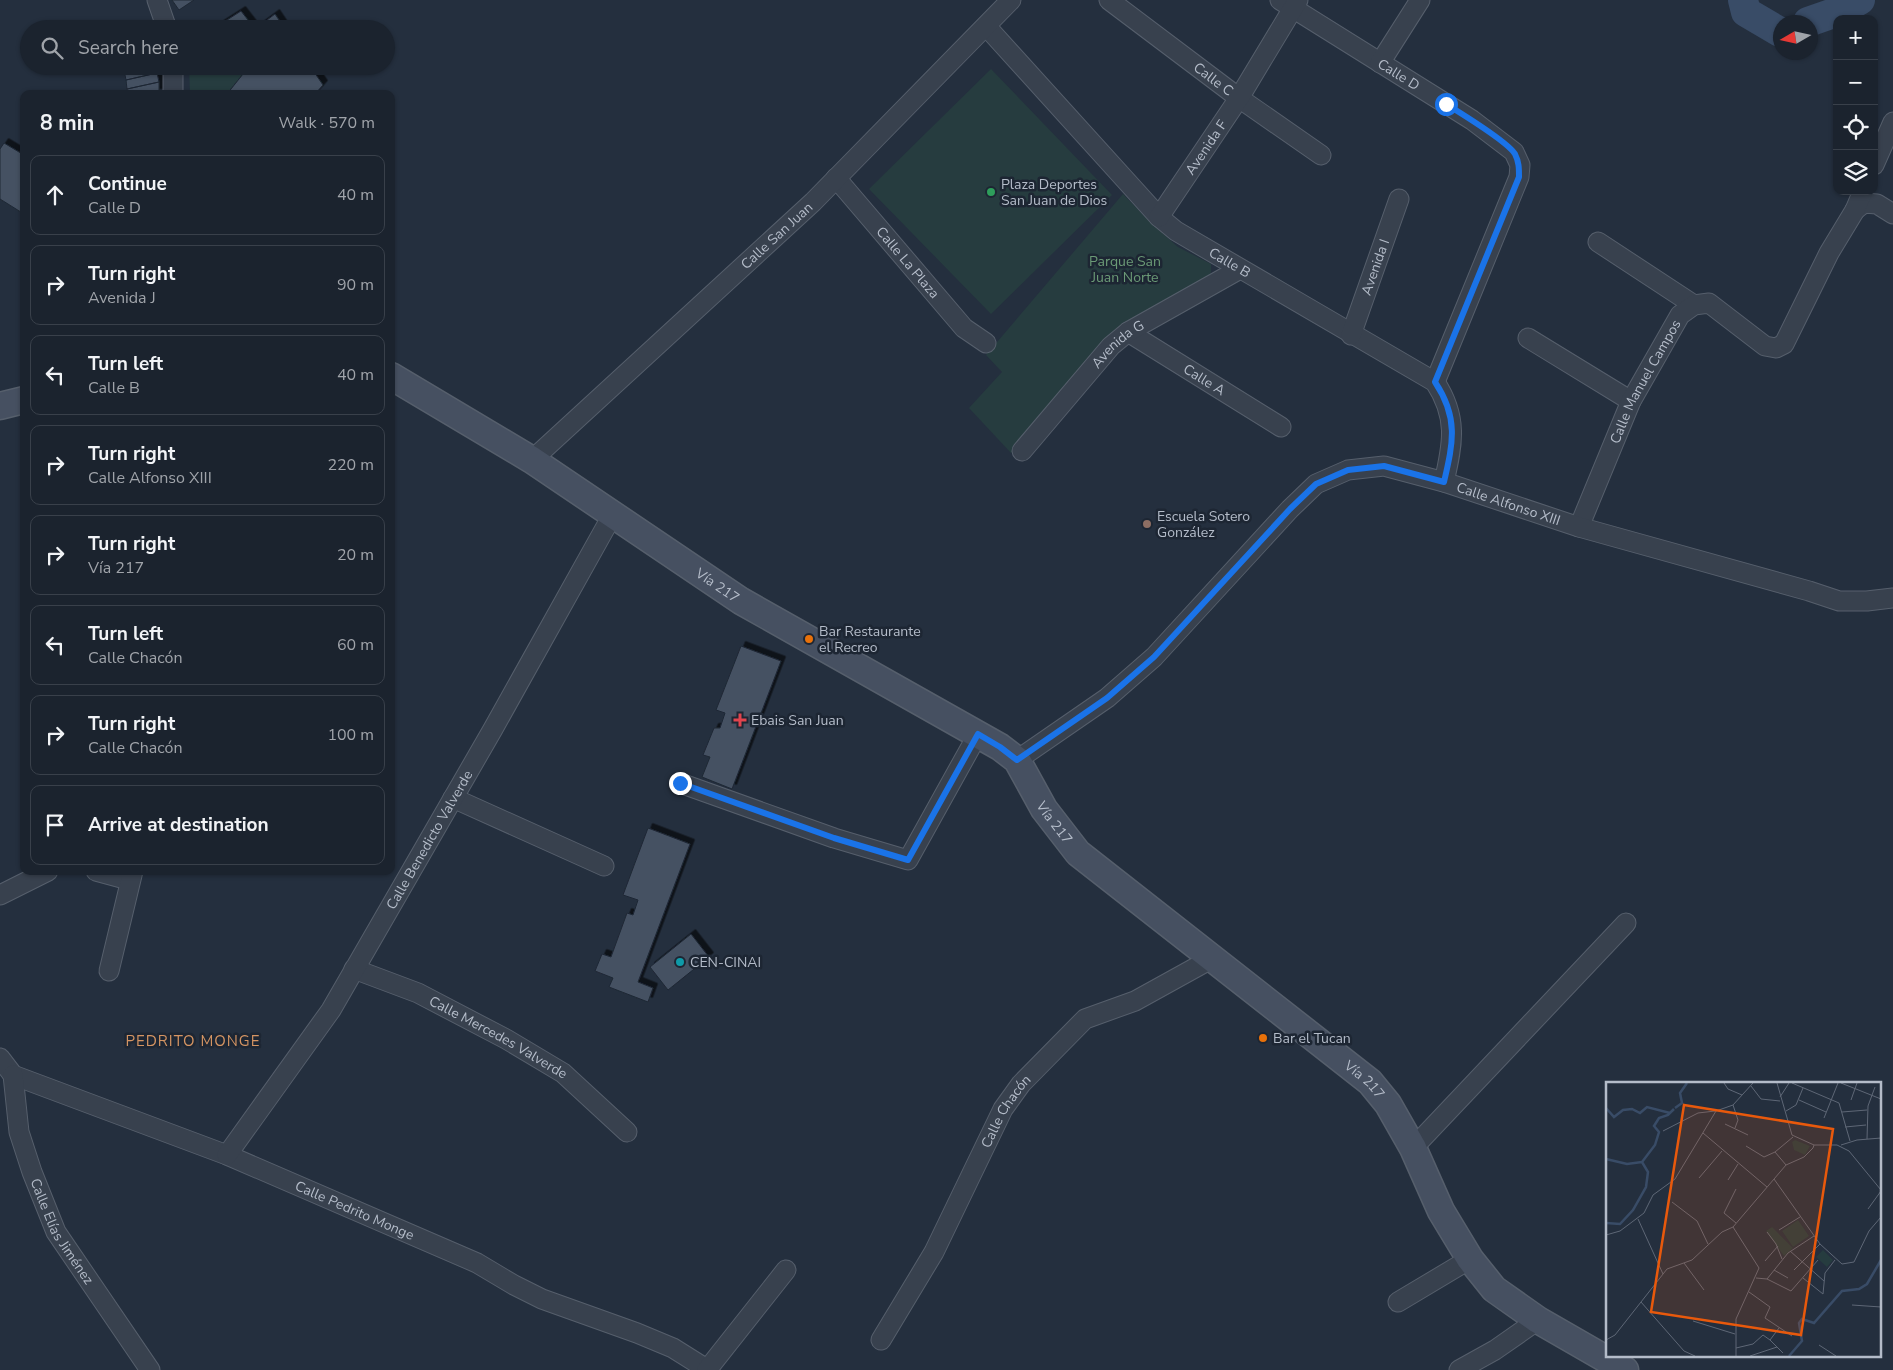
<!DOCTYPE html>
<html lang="en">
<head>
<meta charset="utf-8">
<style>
  :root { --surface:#1b232e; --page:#242b36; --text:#f1f3f6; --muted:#a0a4aa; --line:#39404a }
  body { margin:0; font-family:"Nunito Sans",sans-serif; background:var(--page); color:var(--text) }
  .controls { position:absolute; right:15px; top:15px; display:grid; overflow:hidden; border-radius:10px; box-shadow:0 1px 4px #0004 }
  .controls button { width:45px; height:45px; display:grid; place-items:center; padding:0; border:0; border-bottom:1px solid var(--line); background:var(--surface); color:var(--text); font:25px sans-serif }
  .compass { position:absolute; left:1773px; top:15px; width:45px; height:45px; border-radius:50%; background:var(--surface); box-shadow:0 1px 4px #0004; rotate:261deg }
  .stop { position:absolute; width:15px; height:15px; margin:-11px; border:4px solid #1a73e8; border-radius:50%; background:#fff }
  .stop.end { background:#1a73e8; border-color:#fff; box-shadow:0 1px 5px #0008 }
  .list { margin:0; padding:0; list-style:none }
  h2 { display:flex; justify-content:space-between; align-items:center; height:65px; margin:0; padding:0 20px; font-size:21px }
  h2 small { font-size:16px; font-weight:400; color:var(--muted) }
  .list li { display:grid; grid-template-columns:32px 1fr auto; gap:15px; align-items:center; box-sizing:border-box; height:80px; margin:0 10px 10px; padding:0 10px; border:1px solid var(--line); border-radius:10px }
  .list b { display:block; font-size:19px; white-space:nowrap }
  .list p { margin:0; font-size:16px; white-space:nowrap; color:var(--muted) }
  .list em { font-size:16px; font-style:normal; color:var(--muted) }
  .icon { flex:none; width:28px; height:28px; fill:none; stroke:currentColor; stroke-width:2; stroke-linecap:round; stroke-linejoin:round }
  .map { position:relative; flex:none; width:1893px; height:1370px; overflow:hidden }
  .search { position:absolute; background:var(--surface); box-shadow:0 1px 4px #0004; left:20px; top:20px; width:375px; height:55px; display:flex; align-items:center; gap:12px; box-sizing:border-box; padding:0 18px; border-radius:28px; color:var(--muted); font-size:19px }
  .panel { position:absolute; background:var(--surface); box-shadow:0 1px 4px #0004; left:20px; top:90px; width:375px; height:785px; border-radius:10px }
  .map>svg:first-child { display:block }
  .green { fill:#263c3f }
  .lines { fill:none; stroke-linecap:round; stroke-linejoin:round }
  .river { stroke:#394c67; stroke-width:30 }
  .building { fill:#455162; stroke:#1f2835; filter:url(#shadow) }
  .minor-casing { stroke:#565f6c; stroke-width:21 }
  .secondary-casing { stroke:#565f6c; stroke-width:29 }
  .minor { stroke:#38414e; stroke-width:19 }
  .secondary { stroke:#465061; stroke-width:26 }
  .route { stroke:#1a73e8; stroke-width:6 }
  .leisure-dot { fill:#2e9e5b; stroke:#1d2633; stroke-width:2 }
  .education-dot { fill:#8d6e63; stroke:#1d2633; stroke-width:2 }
  .food-dot { fill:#e8710a; stroke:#1d2633; stroke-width:2 }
  .health-dot { fill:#e0444e; stroke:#1d2633; stroke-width:2 }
  .culture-dot { fill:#0f9aa8; stroke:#1d2633; stroke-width:2 }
  .labels { text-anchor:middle; stroke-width:5; stroke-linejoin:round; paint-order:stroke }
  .street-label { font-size:14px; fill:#b4bcc9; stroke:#1d2633 }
  .poi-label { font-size:14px; fill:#b4bcc9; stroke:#1d2633; text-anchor:start }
  .park-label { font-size:14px; fill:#6b9a76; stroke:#1d2633 }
  .neighbourhood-label { font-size:15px; letter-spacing:1px; fill:#d59563; stroke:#1d2633 }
  .inset-river { fill:none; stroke:#394c67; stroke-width:2.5 }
  .inset-road { fill:none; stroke:#5e6776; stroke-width:1 }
  .view { fill:#e8590c; fill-opacity:0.15; stroke:#e8590c; stroke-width:2.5 }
  .inset-edge { fill:none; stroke:#b4bcc9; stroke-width:2.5 }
</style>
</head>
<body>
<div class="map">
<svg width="1893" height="1370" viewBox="0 0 1893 1370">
  <defs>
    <filter id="shadow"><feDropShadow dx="4.5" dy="-4.5" stdDeviation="0" flood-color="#0009"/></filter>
  </defs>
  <rect width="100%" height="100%" fill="#242f3e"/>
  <!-- green -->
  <path class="green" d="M189 66H219L226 75 235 66 243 74 227 94H190Z
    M991 69 1112 195 991 314 869 189Z
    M1123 194 1153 225 1178 247 1211 264V272L1208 280 1095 356 1011 453 969 408 1002 372 986 355Z"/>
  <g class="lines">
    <!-- river -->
    <path class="river" d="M1743 0 1746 12 1780 32
      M1808 22 1842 10 1860 0"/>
  </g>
  <!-- building -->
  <path class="building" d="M172 0H194L179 10Z
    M241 11 255 29H213Z
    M275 14 285 29H255Z
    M113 66H142L113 73Z
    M142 66H155L157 73 126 80 124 70Z
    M219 66H235L226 75Z
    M235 66H310L323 85 315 94H227L243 74Z
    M157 73 159 82 127 89 126 80Z
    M159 82V93L127 94V89Z
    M4 143 24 155V214L0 199V149Z
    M741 646 781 661 732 789 702 777 710 757 703 755 714 728H720L725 713 716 710Z
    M648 828 690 844 638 982 653 988 648 1002 609 987 613 978 595 971 602 954 611 957 627 913 633 915 638 900 623 895Z
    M691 934 709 957 668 990 650 967Z"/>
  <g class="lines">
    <!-- minor casing -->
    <g class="minor-casing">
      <g id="minor">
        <path d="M157 0 167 29"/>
        <path id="s1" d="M1109 0 1239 98 1321 155"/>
        <path id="s2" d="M1280 0 1472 120 1514 152 1520 165 1519 177 1435 382"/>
        <path id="s3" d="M986 26 1159 217 1176 231 1435 382C1458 417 1453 443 1444 482"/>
        <path d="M1380 63 1420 0"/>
        <path d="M173 66V94"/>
        <path d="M1874 165 1893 122"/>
        <path id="s4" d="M836 178 964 328 986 343"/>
        <path d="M1855 210 1864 203 1877 204 1893 214"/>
        <path id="s5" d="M1159 217 1239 98 1298 0"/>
        <path d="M1598 242 1694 305"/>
        <path id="s6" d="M1128 332 1281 427"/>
        <path id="s7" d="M1351 335 1399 199"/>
        <path d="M1528 338 1631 401"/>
        <path id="s8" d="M1022 451 1111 346 1128 332 1240 269"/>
        <path id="s9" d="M532 460 813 202 1011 0"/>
        <path id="s10" d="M1579 527 1631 401 1680 315 1694 305 1709 303 1765 346 1776 348 1784 344 1829 253 1855 210 1863 191"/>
        <path id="s11" d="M1017 760 1107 698 1154 657 1290 509 1316 484 1348 470 1384 466 1444 482 1579 527 1809 591 1839 601H1867L1893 598"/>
        <path d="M680 783 834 838 908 860 978 734"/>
        <path d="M453 798 604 866"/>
        <path d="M96 871 129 880"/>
        <path d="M0 895 48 871"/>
        <path id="s12" d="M354 969 418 993 506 1039 563 1073 627 1132"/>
        <path d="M109 971 133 871"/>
        <path id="s13" d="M0 1058 13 1075 227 1155 477 1263 514 1285 542 1299 637 1333 673 1348 708 1370"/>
        <path id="s14" d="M13 1075 19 1132 32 1172 56 1232 150 1370"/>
        <path d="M1413 1148 1626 923"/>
        <path id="s15" d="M227 1155 331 1010 493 729 613 514"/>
        <path d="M1398 1302 1470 1259"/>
        <path id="s16" d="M881 1340 934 1252 1003 1109 1021 1084 1085 1019 1135 1001 1211 959"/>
        <path d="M707 1370 786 1270"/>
        <path d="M1459 1370 1495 1350 1538 1320"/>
      </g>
    </g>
    <!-- secondary casing -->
    <g class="secondary-casing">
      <g id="secondary">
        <path id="s17" d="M391 376 532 460 741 601 1000 747 1017 760 1044 809 1078 853 1370 1082 1388 1104 1413 1148 1441 1211 1470 1259 1494 1289 1538 1320 1625 1370"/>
        <path d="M0 406 24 400"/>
      </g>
    </g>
    <!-- minor -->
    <use href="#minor" class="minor"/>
    <!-- secondary -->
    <use href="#secondary" class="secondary"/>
  </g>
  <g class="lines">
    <!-- route -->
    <path class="route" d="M680 783 834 838 908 860 978 734 1000 747 1017 760 1107 698 1154 657 1290 509 1316 484 1348 470 1384 466 1444 482C1453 443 1459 418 1435 382L1519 177C1519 168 1519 162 1515 154 1508 142 1459 112 1446 104"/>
  </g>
  <!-- markers -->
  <circle class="leisure-dot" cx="991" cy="192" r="5"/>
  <circle class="education-dot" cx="1147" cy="524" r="5"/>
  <g class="food-dot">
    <circle cx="809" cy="639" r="5"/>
    <circle cx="1263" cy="1038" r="5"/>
  </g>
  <path class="health-dot" d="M737.5 712.5h5v5h5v5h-5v5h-5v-5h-5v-5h5z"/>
  <circle class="culture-dot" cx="680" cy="962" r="5"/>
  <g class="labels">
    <!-- street labels -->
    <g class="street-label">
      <text dy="5" stroke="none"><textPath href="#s2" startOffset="140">Calle D</textPath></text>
      <text dy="5" stroke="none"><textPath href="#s1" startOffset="131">Calle C</textPath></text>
      <text dy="5" stroke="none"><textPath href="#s5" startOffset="84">Avenida F</textPath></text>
      <text dy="5" stroke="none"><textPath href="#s9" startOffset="332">Calle San Juan</textPath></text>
      <text dy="5" stroke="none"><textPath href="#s4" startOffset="111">Calle La Plaza</textPath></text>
      <text dy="5" stroke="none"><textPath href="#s3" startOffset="342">Calle B</textPath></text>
      <text dy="5" stroke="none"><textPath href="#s7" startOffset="72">Avenida I</textPath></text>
      <text dy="5" stroke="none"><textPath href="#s8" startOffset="144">Avenida G</textPath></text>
      <text dy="5" stroke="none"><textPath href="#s6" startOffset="90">Calle A</textPath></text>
      <text dy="5" stroke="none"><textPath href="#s10" startOffset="160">Calle Manuel Campos</textPath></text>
      <text dy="5" stroke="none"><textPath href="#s11" startOffset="610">Calle Alfonso XIII</textPath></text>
      <text dy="5" stroke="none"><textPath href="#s17" startOffset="388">Vía 217</textPath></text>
      <text dy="5" stroke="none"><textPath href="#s17" startOffset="808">Vía 217</textPath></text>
      <text dy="5" stroke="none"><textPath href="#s15" startOffset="375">Calle Benedicto Valverde</textPath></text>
      <text dy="5" stroke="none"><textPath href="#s12" startOffset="160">Calle Mercedes Valverde</textPath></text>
      <text dy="5" stroke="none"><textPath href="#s17" startOffset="1212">Vía 217</textPath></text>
      <text dy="5" stroke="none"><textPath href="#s16" startOffset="261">Calle Chacón</textPath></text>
      <text dy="5" stroke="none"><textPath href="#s13" startOffset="389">Calle Pedrito Monge</textPath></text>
      <text dy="5" stroke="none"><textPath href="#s14" startOffset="166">Calle Elías Jiménez</textPath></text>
    </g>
    <!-- poi labels -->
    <g class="poi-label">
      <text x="1001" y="189">Plaza Deportes<tspan x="1001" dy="16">San Juan de Dios</tspan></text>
      <text x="1157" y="521">Escuela Sotero<tspan x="1157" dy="16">González</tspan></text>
      <text x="819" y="636">Bar Restaurante<tspan x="819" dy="16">el Recreo</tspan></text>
      <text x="751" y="725">Ebais San Juan</text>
      <text x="690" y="967">CEN-CINAI</text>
      <text x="1273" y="1043">Bar el Tucan</text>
    </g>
    <!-- park labels -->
    <g class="park-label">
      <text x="1125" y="266">Parque San<tspan x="1125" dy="16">Juan Norte</tspan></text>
    </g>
    <!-- neighbourhood labels -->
    <g class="neighbourhood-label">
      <text x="193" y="1046">PEDRITO MONGE</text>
    </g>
  </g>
  <!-- overview -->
  <g transform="translate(1606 1082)">
    <rect width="275" height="275" fill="#242f3e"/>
    <path d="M189 58 204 64 199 73 188 68 186 60ZM192 138 203 154 187 165 176 149ZM166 145 187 166 178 174 160 149ZM217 168 227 178 221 185 210 175Z" fill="#263c3f"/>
    <path class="inset-river" d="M0 26 8 35 17 28 26 27 34 31 41 25 64 31M69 26 76 21 74 11 81 1M0 77 21 82 36 80M0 141 14 142 27 128 40 105 42 90 36 80 49 63 53 50 48 44 53 36 62 33 68 27M183 274 196 259 193 241 196 237 208 241 236 209 253 207 261 202 275 178"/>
    <path class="inset-road" d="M118 1 122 7 136 13M186 1 233 21 244 59M235 1 275 17M145 4 155 17 174 19M174 15 183 1M193 18 220 30M245 18 251 1M127 23 132 38 129 46M180 29 190 23 197 6M236 30 261 28M218 36 232 1M119 42 142 53M239 45 260 43M57 49 92 31 109 29M97 51 161 105M261 57 262 24 269 5M208 63H231L243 69 275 108M235 63 251 58 275 56M140 64 158 75 169 70M180 83 169 70 187 55M93 96 116 69M168 97 214 162 236 182 248 180 263 149 275 135M122 98 132 82M130 107 118 131 130 141M66 120 91 139 102 162M262 127 275 109M32 137 57 192M127 145 153 186 130 237V274M173 148 194 135M161 150 170 162 176 177M0 153 14 149 38 131 47 113 69 97 110 29 127 23 147 1M184 169 218 199M159 179 172 164M78 181 98 208M168 188 182 196M188 188 214 162M150 196 161 197 182 171 208 154M197 196 217 212 219 191 229 178M161 197 185 209 212 178M143 210 164 225 159 236 186 254M35 220 78 269 89 274M246 223 275 225M87 239 129 252M173 246 164 258 177 271M0 258 9 253 61 187 86 178 116 150 127 145 180 83 198 75 207 66 208 63 186 53 171 1M213 263 230 274M130 266 147 262 157 253 164 258M144 274 171 265"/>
    <path class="view" d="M78 23 227 47 195 253 45 230Z"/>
    <rect width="275" height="275" class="inset-edge"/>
  </g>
</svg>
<div class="controls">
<button>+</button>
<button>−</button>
<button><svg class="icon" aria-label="locate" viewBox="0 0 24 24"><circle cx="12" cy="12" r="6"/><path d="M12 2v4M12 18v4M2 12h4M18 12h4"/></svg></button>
<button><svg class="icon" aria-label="layers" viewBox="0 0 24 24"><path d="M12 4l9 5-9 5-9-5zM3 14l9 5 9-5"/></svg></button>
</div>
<svg class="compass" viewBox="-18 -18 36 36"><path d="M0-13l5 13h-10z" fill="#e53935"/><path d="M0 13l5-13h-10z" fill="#a0a4aa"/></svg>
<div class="stop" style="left:1446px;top:104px"></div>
<div class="stop end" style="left:680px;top:783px"></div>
<div class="search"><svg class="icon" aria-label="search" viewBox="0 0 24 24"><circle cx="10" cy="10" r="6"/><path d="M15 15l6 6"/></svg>Search here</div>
<section class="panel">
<h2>8 min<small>Walk · 570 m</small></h2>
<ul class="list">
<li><svg class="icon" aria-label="ahead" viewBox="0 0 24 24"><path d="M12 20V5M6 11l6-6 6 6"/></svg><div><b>Continue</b><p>Calle D</p></div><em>40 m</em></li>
<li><svg class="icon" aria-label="right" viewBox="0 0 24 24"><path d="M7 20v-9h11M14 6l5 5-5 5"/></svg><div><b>Turn right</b><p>Avenida J</p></div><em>90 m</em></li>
<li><svg class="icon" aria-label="left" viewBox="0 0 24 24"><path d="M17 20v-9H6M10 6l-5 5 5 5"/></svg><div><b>Turn left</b><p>Calle B</p></div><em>40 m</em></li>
<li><svg class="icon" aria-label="right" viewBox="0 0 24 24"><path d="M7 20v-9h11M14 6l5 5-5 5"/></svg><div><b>Turn right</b><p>Calle Alfonso XIII</p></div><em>220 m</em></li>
<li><svg class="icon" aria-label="right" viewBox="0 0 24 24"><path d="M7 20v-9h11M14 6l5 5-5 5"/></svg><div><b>Turn right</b><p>Vía 217</p></div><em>20 m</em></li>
<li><svg class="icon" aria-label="left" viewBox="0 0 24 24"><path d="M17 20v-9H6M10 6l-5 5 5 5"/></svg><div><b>Turn left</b><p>Calle Chacón</p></div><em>60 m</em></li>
<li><svg class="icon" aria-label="right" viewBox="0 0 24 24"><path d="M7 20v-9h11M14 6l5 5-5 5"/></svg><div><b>Turn right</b><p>Calle Chacón</p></div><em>100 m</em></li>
<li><svg class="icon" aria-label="arrive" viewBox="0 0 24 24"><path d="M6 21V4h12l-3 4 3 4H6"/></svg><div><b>Arrive at destination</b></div></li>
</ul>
</section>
</div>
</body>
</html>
